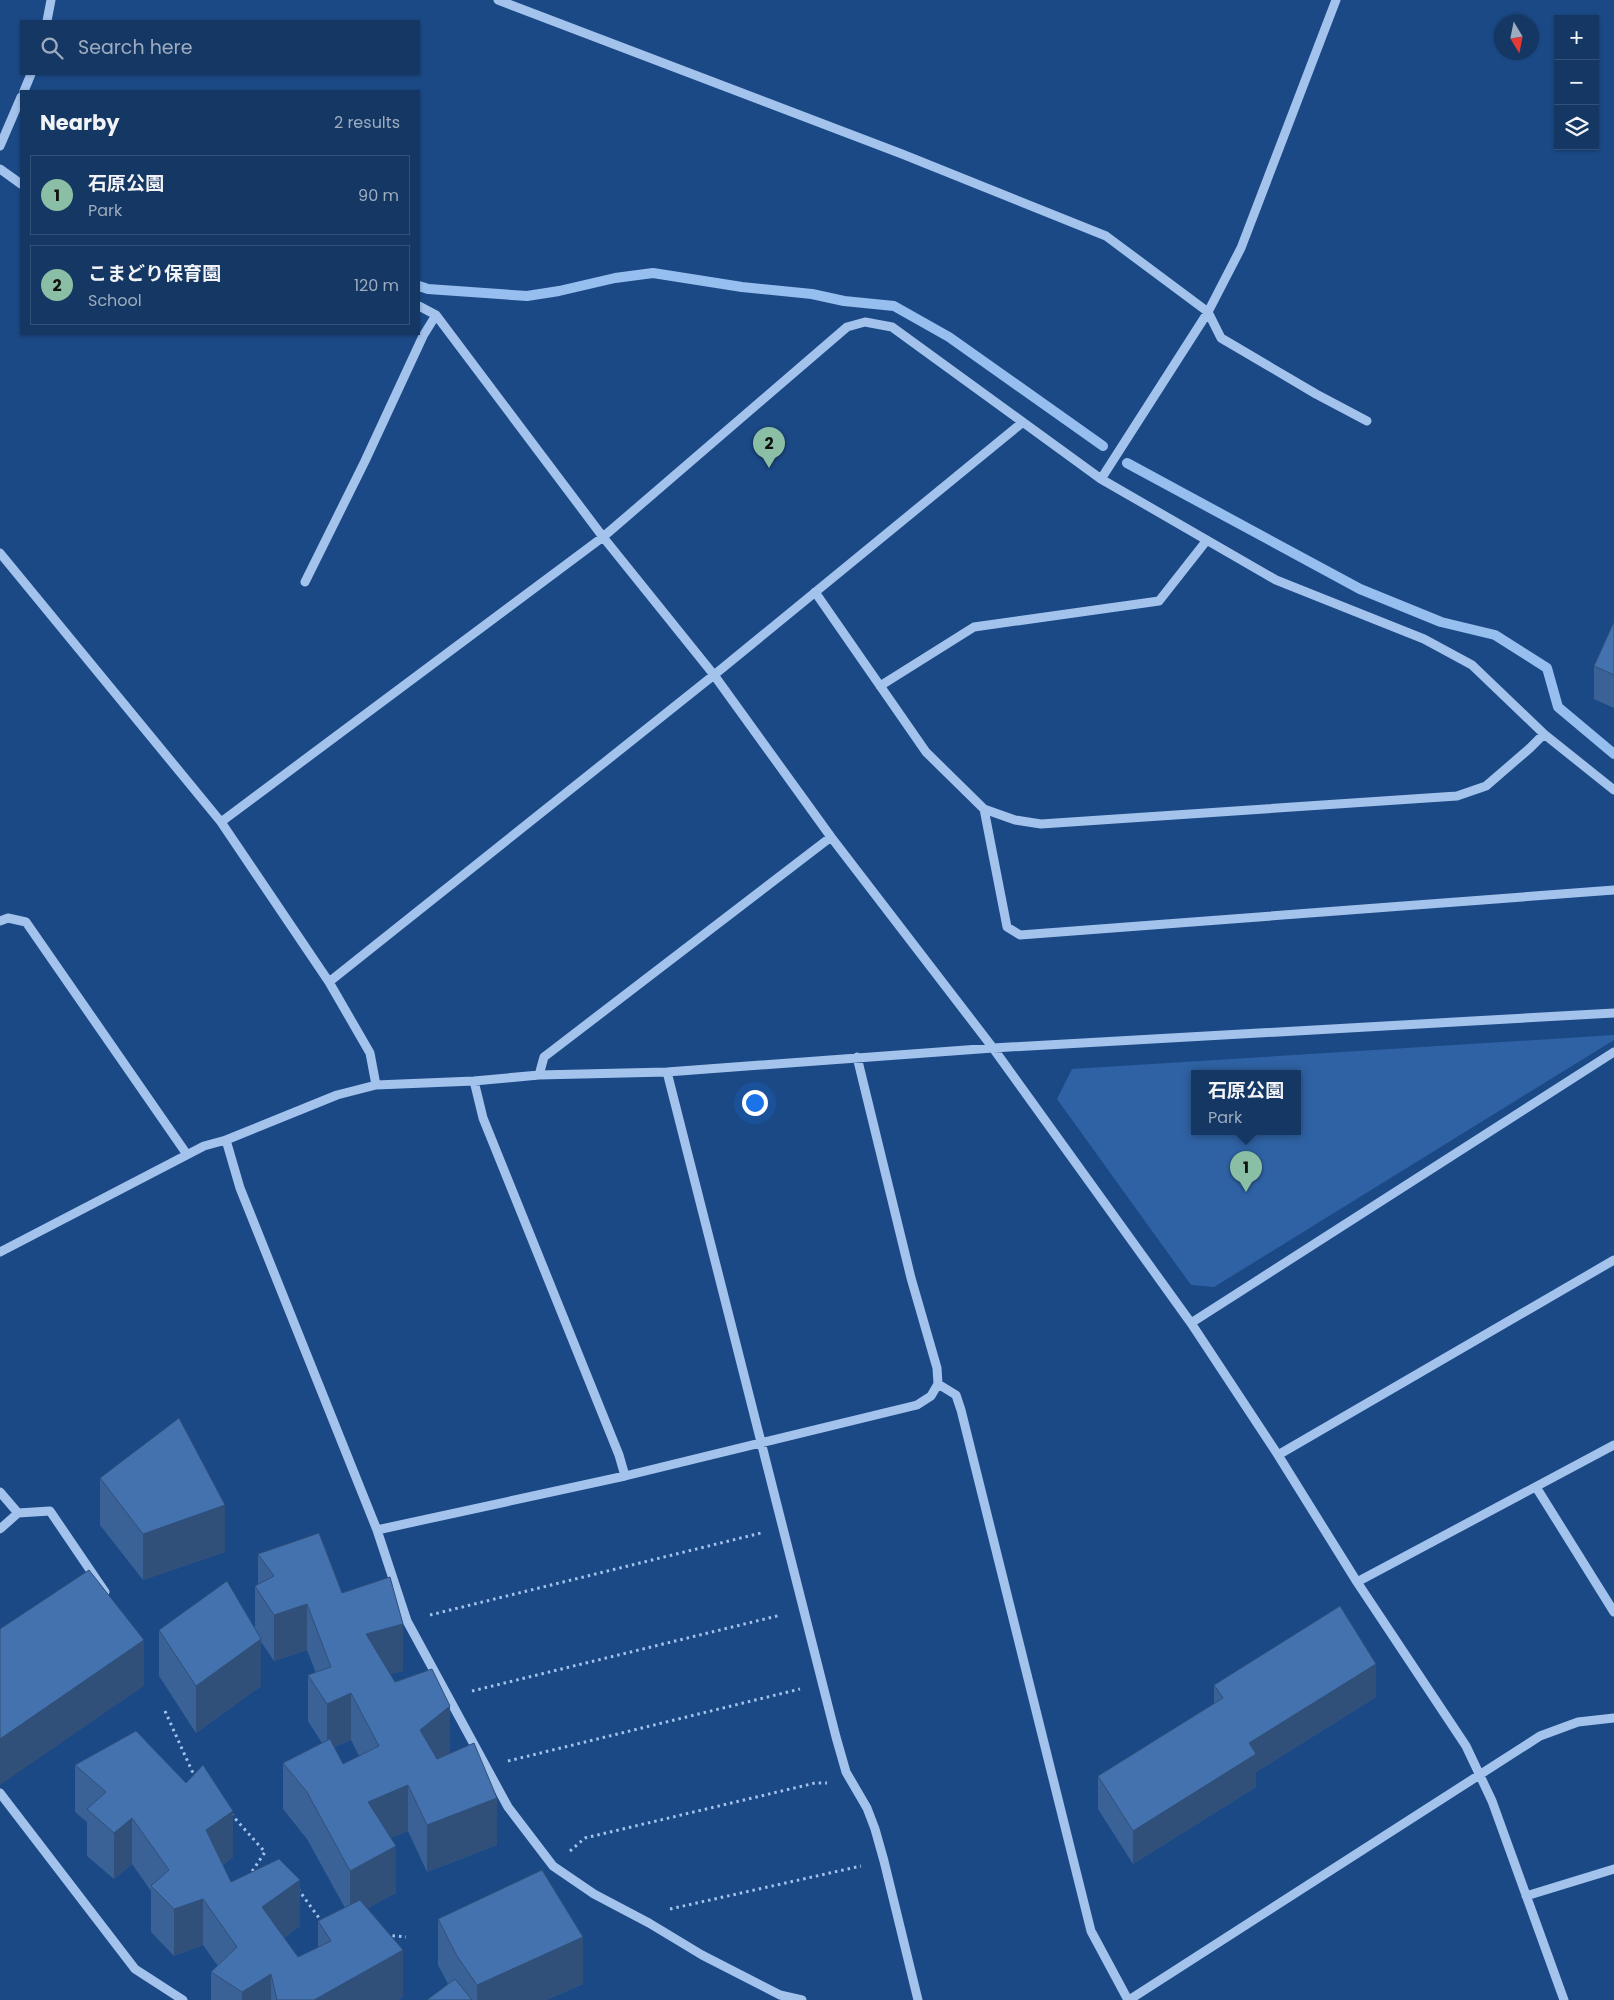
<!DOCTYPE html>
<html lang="en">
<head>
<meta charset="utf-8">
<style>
  :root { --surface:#143764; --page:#21426d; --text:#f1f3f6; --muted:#9dacbf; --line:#335178; --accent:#8abfa5 }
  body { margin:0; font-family:Poppins,"Noto Sans JP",sans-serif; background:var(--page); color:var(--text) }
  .controls { position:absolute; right:15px; top:15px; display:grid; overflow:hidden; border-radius:0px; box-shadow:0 1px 4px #0004 }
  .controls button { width:45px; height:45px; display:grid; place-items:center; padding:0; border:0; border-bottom:1px solid var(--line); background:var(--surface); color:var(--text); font:25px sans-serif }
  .compass { position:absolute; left:1494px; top:15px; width:45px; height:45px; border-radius:50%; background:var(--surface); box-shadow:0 1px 4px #0004; rotate:170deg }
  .you { position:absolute; left:754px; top:1102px; width:18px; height:18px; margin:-12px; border:4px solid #fff; border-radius:50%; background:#1a73e8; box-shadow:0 0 0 8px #1a73e833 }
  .badge { display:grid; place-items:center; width:32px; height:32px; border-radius:50%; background:var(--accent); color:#111; font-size:16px; font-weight:700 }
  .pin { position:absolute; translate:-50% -41px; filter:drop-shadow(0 1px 2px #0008) }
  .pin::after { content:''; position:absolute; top:26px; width:18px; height:15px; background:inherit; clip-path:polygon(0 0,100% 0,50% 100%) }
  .popup { position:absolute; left:1191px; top:1070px; width:110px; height:65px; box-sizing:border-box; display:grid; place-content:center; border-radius:0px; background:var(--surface); filter:drop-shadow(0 1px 4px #0005); font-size:16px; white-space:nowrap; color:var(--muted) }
  .popup b { font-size:19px; color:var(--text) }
  .popup::after { content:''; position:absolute; left:50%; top:100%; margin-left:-10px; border:10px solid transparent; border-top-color:var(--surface) }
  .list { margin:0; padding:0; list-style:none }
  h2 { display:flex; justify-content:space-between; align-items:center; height:65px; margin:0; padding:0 20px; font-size:21px }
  h2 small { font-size:16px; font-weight:400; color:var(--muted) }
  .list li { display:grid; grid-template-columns:32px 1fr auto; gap:15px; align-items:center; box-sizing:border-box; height:80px; margin:0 10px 10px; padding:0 10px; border:1px solid var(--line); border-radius:0px }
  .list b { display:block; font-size:19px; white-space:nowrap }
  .list p { margin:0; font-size:16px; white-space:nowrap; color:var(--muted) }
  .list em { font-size:16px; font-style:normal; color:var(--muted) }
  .icon { flex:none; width:28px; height:28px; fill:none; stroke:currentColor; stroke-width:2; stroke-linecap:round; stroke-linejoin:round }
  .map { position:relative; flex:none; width:1614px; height:2000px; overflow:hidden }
  .search { position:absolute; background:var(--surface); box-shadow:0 1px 4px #0004; left:20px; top:20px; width:400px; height:55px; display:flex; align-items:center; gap:12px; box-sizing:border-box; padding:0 18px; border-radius:0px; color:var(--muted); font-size:19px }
  .panel { position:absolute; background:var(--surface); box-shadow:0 1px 4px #0004; left:20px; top:90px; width:400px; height:245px; border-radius:0px }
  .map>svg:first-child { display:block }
  .green { fill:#2f62a4; fill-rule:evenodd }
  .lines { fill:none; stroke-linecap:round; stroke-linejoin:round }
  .stream { stroke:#96beee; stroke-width:10 }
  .path { stroke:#a3c3ec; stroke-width:3; stroke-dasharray:2.5 4; stroke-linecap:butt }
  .minor { stroke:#a3c3ec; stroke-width:9 }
  .wall { fill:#3a6296; fill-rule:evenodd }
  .shaded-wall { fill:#30507a }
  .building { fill:#4472af; stroke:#30507a }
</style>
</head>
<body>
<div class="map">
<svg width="1614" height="2000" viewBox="0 0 1614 2000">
  <rect width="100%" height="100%" fill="#1b4986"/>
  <!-- green -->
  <path class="green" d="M1614 1035V1040L1214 1287 1191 1285 1057 1099 1072 1069ZM1195 1073H1297V1131H1195Z"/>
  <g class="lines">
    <!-- stream -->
    <path class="stream" d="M419 286 428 289 527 296 559 291 615 278 653 273 742 287 812 294 844 301 894 306 949 337 1103 446
      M1127 463 1360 589 1441 622 1495 635 1547 668 1558 707 1614 754"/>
    <!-- path -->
    <path class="path" d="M430 1615 761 1533
      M472 1691 781 1615
      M165 1711 192 1771 197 1776
      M508 1761 800 1689
      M231 1814 265 1852 251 1873
      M570 1851 585 1838 815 1783H827
      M298 1889 322 1922
      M670 1909 861 1866
      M386 1935 406 1937"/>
    <!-- minor -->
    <path class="minor" d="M498 0 902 154 1106 236 1208 312 1221 338 1316 394 1367 421
      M47 21 51 0
      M24 91 31 74
      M0 146 21 97
      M0 169 21 184
      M419 306 436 315 603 537 714 675 831 837 993 1048 1191 1323 1278 1455 1357 1582 1466 1746 1492 1801 1564 2000
      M1101 479 1208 312 1241 248 1336 0
      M0 553 221 822
      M305 582 365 461 423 336 436 315
      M815 592 926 752 984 809 1015 820 1041 824 1457 796 1486 786 1530 748 1544 734
      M880 686 974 627 1159 601 1207 540
      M984 809 1007 927 1020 935 1614 890
      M0 921 8 918 26 922 186 1153
      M329 982 714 675 1023 422
      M667 1072 836 1737 846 1772 867 1808 875 1829 884 1861 918 2000
      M539 1075 544 1057 831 837
      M474 1081 483 1118 619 1455 625 1476
      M376 1085 370 1053 329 982 221 822 603 537 847 327 865 322 892 327 1101 479 1276 580 1424 639 1472 665 1544 734 1614 790
      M226 1140 240 1188 377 1530 407 1621 508 1807 553 1866 594 1894 649 1923 702 1955 780 1995 802 2000
      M0 1252 204 1146 226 1140 337 1095 376 1085 474 1081 539 1075 667 1072 993 1048 1614 1013
      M1191 1323 1614 1052
      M938 1384 956 1395 961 1410 1091 1931 1128 2000
      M1278 1455 1614 1260
      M1536 1487 1614 1612
      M0 1492 18 1513 0 1529
      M18 1513 50 1511 105 1592
      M377 1530 625 1476 917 1405 931 1396 938 1384 937 1368 911 1278 857 1057
      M1357 1582 1614 1445
      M0 1793 135 1969 183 2000
      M1526 1896 1614 1869
      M1129 2000 1540 1736 1578 1722 1614 1718"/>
  </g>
  <!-- wall -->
  <path class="wall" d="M1614 622V708L1594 699V666Z
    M100 1478 225 1552 143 1580 100 1525Z
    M258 1554 342 1593 403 1671 390 1674 395 1682 450 1752 447 1755 497 1845 427 1872 408 1831 391 1838 396 1893 367 1908 403 1997 397 2000H211V1972L218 1966 203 1945 174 1956 151 1932V1891L132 1864 114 1879 87 1856V1822L75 1812V1765L233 1857 223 1865 231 1882 300 1926 284 1938 298 1957 318 1948V1921L345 1908 307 1839 283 1809V1763L322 1743 308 1721V1675L316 1673 307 1650 274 1661 261 1642V1686L196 1733 159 1676V1630L255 1629V1586L258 1585ZM351 1740 359 1756 343 1764 334 1747Z
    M1214 1685 1376 1697 1256 1772V1787L1133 1864 1098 1809V1776L1214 1704Z
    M438 1919 583 1984 546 2000H427L448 1984 438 1965Z"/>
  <!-- shaded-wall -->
  <path class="shaded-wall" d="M225 1505V1552L143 1580V1534Z
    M307 1604V1650L274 1661V1615Z
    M403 1624V1671L366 1681V1634Z
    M261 1639V1686L196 1733V1686Z
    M144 1640V1686L0 1785V1739Z
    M1376 1664V1697L1256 1772V1787L1133 1864V1831L1249 1743Z
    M351 1693V1740L327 1750V1704Z
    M450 1706V1752L420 1777V1730Z
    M408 1785V1831L368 1848V1802Z
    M497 1798V1845L427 1872V1825Z
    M233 1811V1857L206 1877V1830Z
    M132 1818V1864L114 1879V1833Z
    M396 1846V1893L350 1918V1871Z
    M300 1880V1926L262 1954V1907Z
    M203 1899V1945L174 1956V1909Z
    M583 1937V1984L546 2000H477V1985Z
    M403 1950V1997L397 2000H314Z
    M271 1974V2000H242V1992Z"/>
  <!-- building -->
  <path class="building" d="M1614 622V675L1594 666Z
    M179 1418 225 1505 143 1534 100 1478Z
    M319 1533 342 1593 390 1577 403 1624 366 1634 395 1682 432 1669 450 1706 420 1730 437 1759 474 1743 497 1798 427 1825 408 1785 368 1802 396 1846 350 1871 307 1792 283 1763 330 1739 343 1764 379 1746 351 1693 327 1704 308 1675 331 1667 307 1604 274 1615 255 1586 274 1576 258 1554Z
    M89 1570 144 1640 0 1739V1629Z
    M227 1581 261 1639 196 1686 159 1630Z
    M1340 1606 1376 1664 1249 1743 1256 1754 1133 1831 1098 1776 1223 1698 1214 1685Z
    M136 1731 186 1783 203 1765 233 1811 206 1830 231 1882 279 1859 300 1880 262 1907 298 1957 331 1941 318 1921 360 1900 403 1950 314 2000H277L271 1974 242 1992 211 1972 237 1947 203 1899 174 1909 151 1886 169 1870 132 1818 114 1833 87 1809 106 1792 75 1765Z
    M542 1870 583 1937 477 1985 457 1956 438 1919Z
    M455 1979 472 2000H427Z"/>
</svg>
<div class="controls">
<button>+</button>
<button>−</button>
<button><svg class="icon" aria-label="layers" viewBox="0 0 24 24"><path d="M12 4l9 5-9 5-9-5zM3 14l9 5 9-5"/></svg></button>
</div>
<svg class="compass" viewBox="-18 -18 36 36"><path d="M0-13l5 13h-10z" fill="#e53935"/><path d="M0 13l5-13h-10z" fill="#9dacbf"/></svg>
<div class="you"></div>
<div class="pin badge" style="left:1246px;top:1192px">1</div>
<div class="popup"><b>石原公園</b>Park</div>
<div class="pin badge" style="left:769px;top:468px">2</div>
<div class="search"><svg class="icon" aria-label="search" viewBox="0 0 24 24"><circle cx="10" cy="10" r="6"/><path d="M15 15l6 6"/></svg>Search here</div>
<section class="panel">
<h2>Nearby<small>2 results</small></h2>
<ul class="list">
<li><span class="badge">1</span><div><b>石原公園</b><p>Park</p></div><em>90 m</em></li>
<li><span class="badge">2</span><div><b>こまどり保育園</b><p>School</p></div><em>120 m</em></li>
</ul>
</section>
</div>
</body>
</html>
